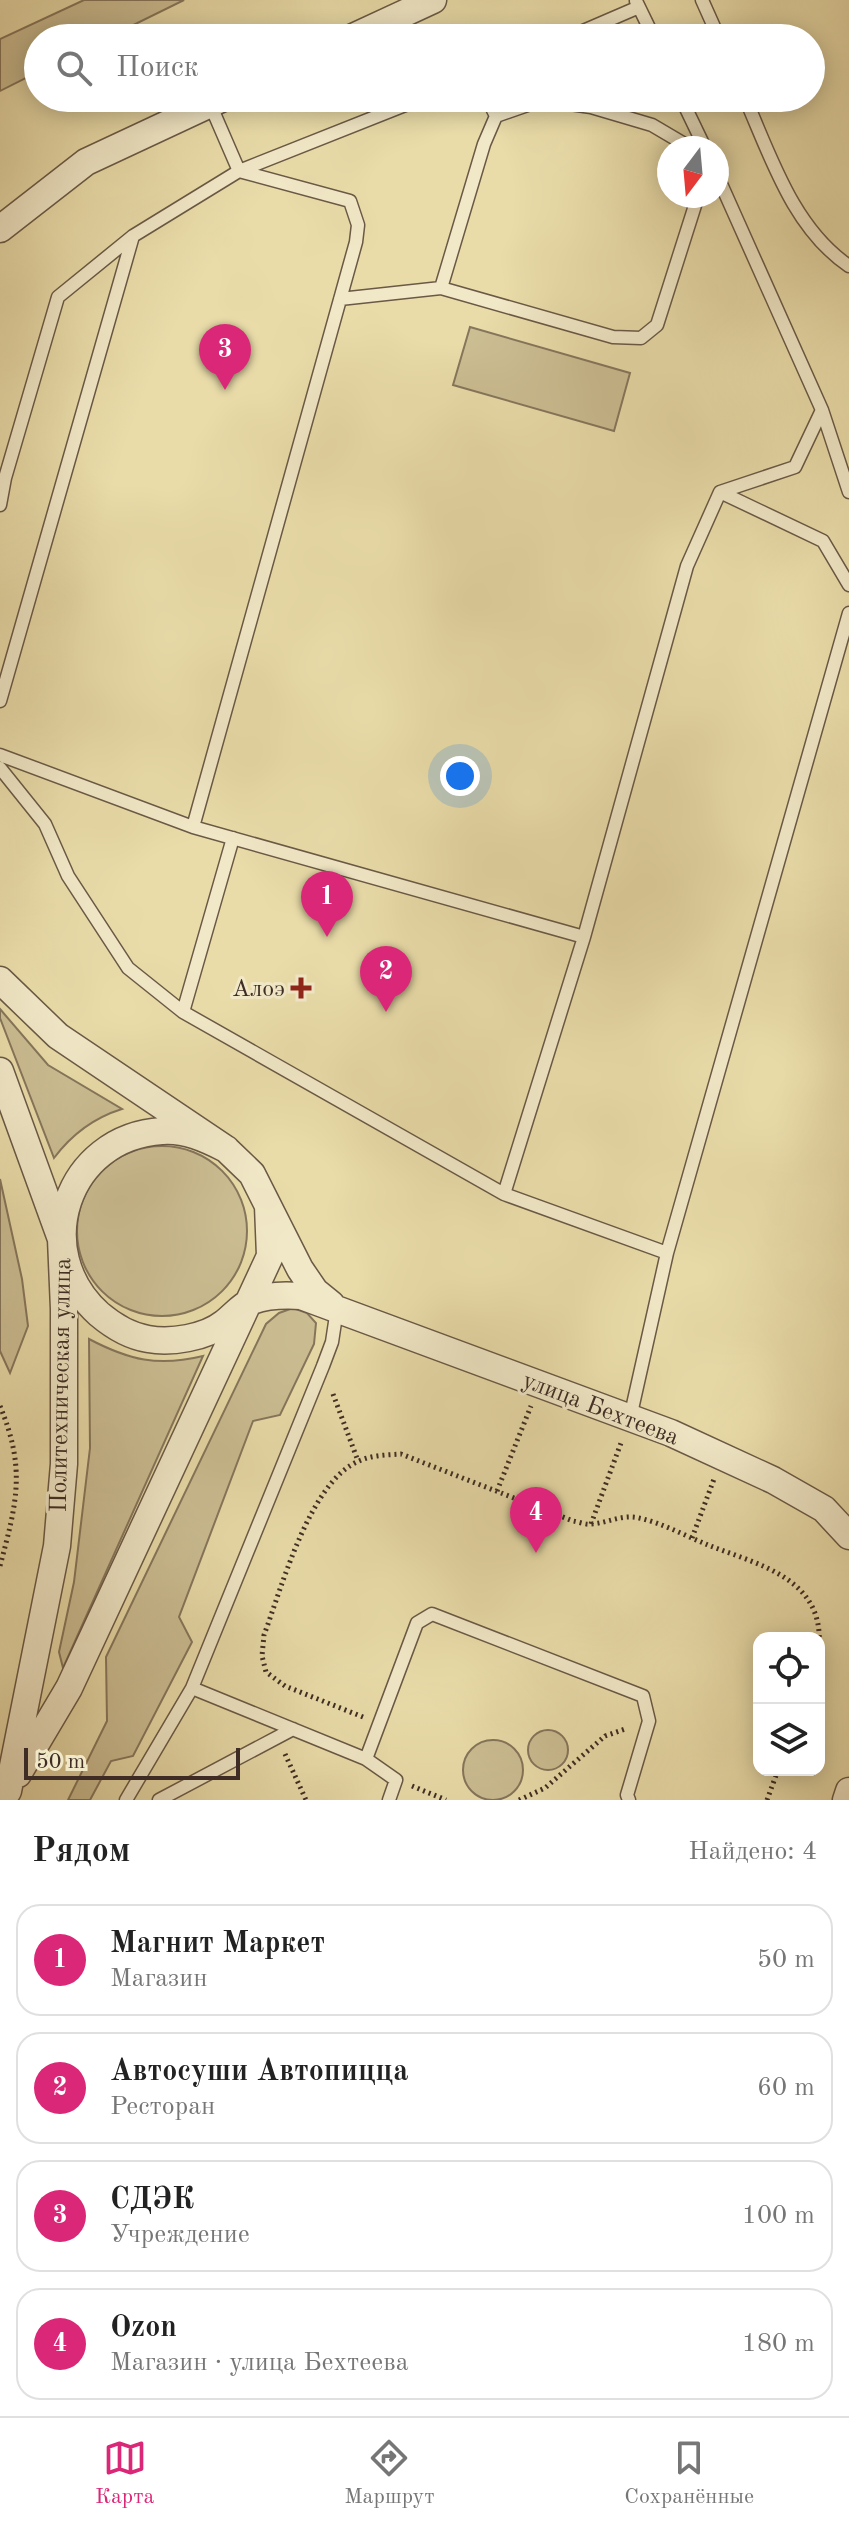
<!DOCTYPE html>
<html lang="ru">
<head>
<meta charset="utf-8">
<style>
  :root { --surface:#fff; --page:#f2f2f2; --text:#222; --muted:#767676; --line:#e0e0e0; --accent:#db2777 }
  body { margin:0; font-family:"Old Standard TT",serif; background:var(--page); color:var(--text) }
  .controls { position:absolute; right:24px; bottom:24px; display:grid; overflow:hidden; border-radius:16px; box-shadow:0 4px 20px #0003 }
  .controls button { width:72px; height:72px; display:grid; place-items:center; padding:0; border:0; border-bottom:2px solid var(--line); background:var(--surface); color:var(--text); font:40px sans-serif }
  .compass { position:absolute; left:657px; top:136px; width:72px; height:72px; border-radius:50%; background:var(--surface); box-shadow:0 4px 20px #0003; rotate:196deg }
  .scale { position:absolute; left:24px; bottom:20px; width:216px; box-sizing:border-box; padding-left:8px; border:4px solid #3f2d25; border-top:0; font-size:22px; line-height:28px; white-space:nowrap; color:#3f2d25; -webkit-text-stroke:6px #f1e8c7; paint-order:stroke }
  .you { position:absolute; left:460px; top:776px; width:28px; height:28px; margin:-20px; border:6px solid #fff; border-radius:50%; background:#1a73e8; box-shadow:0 0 0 12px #1a73e833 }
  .badge { display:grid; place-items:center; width:52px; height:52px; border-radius:50%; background:var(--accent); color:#fff; font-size:26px; font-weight:700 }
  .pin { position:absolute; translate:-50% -66px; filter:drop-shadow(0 2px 4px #0008) }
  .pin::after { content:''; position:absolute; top:42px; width:28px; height:24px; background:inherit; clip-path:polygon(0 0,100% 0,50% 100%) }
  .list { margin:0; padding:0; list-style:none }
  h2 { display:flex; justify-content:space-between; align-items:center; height:104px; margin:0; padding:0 32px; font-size:34px }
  h2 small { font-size:26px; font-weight:400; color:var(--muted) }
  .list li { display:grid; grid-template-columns:52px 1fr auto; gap:24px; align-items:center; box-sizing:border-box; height:112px; margin:0 16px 16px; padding:0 16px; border:2px solid var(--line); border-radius:24px }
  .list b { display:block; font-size:30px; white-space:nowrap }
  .list p { margin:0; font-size:26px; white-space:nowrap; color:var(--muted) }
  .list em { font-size:26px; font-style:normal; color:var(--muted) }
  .icon { flex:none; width:44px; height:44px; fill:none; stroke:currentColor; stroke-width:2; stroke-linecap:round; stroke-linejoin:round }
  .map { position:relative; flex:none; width:849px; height:1800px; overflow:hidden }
  .search { position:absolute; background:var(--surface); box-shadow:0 4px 20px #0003; left:24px; right:24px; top:24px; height:88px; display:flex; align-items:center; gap:20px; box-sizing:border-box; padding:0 28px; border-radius:44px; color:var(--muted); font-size:30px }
  .sheet { height:616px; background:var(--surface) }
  nav { display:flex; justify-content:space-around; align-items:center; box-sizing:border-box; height:112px; border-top:2px solid var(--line); background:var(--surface); font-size:22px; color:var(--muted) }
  nav a { display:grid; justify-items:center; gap:4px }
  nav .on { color:var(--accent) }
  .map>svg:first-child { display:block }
  .green { fill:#ccbe93; stroke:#86765c; stroke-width:2 }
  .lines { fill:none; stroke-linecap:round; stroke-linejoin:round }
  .service-casing { stroke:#6a5946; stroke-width:15 }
  .minor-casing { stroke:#6a5946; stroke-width:29 }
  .path { stroke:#3f2d25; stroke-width:5; stroke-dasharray:2 4; stroke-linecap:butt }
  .service { stroke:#f1e8c7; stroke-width:12 }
  .minor { stroke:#f1e8c7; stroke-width:26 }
  .poi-dot { fill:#8f2418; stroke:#f1e8c7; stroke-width:3 }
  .labels { text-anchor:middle; stroke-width:6; stroke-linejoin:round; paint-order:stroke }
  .poi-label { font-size:24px; fill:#3f2d25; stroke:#f1e8c7; text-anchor:end }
  .street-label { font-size:24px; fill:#3f2d25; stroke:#f1e8c7 }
</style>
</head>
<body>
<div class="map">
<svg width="849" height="1800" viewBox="0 0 849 1800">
  <rect width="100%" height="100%" fill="#e9dca9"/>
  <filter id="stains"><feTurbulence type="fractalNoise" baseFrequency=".0025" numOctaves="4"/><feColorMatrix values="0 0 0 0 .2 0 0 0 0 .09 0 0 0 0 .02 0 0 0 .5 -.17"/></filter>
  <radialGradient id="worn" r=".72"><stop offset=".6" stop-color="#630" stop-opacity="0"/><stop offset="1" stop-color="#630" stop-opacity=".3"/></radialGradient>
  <!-- green -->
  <path class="green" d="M84 0H184L107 38H38V72L0 91V39Z
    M470 327 630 373 614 431 453 385Z
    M0 1009 48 1065 122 1109C93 1118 72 1134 54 1158L0 1018Z
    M77 1231a85 85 0 1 1 170 0a85 85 0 1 1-170 0Z
    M0 1179 22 1279 28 1326 10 1373 0 1351Z
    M293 1308 307 1313 316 1323 314 1344 280 1415 253 1421 179 1617 192 1642 133 1756 111 1761 90 1800H68L107 1721 106 1657 266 1324 279 1313Z
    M89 1339C129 1360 158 1367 203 1356L63 1668 59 1652 74 1582 90 1448Z
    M528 1750a20 20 0 1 1 40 0a20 20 0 1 1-40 0Z
    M463 1770a30 30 0 1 1 60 0a30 30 0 1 1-60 0Z"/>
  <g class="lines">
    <!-- service casing -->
    <g class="service-casing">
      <path id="service" d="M702 0 719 38
        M636 1 654 38
        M567 38 639 7
        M487 98 496 116
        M681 98 705 148
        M745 98C771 157 793 228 849 266
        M210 104 239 171 423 98
        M717 175 822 410 849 492
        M441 288 484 144 496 116 542 100 591 107 652 125 691 148
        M340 299 441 288 613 337 641 338 657 325 698 196
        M822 410 795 467 720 492 823 541 849 585
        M0 505 5 478 58 297 133 236
        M0 701 133 236 239 171 350 201 358 225 356 242 193 827
        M0 755 193 827 584 937
        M0 768 45 824 68 876 128 968 183 1012 504 1194
        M183 1012 233 838
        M667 1253 504 1194 584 937 687 566 720 492
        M630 1418 667 1253 849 613
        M192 1688 366 1759 396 1780 389 1800
        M366 1759 417 1623 432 1614 643 1696 649 1721 627 1795 629 1800
        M126 1800 192 1688 323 1366 332 1342 337 1309
        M159 1800 293 1729"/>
    </g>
    <!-- minor casing -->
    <g class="minor-casing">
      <path id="minor" d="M351 38 433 0
        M0 229 86 162 223 98
        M0 980 58 1036 226 1149 252 1174 300 1269 315 1291 331 1304
        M0 1071 61 1239 64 1309V1464L57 1546 8 1791 2 1800
        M226 1149C206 1139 185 1129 162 1131 66 1137 29 1251 99 1314 112 1325 130 1336 148 1339 171 1343 205 1338 224 1323 233 1316 242 1305 252 1301 268 1295 284 1295 301 1296L671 1433 773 1480 824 1509 849 1536
        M18 1774 69 1688 270 1256 268 1206
        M846 1800 849 1791"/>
    </g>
    <!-- path -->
    <path class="path" d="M333 1394 358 1461
      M0 1406C26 1469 17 1502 0 1566
      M497 1491 531 1406
      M591 1524 621 1443
      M692 1538 714 1479
      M363 1717 285 1686 266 1672 262 1656 264 1635C282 1587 310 1481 359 1461 372 1455 387 1455 401 1454L573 1521C579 1522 586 1525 591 1524 608 1523 622 1514 639 1518 662 1523 686 1536 708 1545 759 1565 824 1578 819 1646
      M285 1754 306 1800
      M412 1786 446 1800
      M519 1800 545 1788 605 1736 625 1729
      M767 1800 778 1770"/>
    <!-- service -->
    <use href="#service" class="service"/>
    <!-- minor -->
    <use href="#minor" class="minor"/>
  </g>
  <!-- markers -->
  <path class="poi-dot" d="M297 976h8v8h8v8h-8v8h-8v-8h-8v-8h8z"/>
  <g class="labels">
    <!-- poi labels -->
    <g class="poi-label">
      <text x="285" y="996">Алоэ</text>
    </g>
    <!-- street labels -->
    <g class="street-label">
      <text transform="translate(60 1385) rotate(-89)" y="8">Политехническая улица</text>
      <text transform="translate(601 1408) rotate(21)" y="8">улица Бехтеева</text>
    </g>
  </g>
  <rect width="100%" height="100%" filter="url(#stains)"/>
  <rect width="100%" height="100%" fill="url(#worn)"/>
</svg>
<div class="controls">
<button><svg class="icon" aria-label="locate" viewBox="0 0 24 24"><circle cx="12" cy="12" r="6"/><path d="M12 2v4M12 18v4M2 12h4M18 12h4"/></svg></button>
<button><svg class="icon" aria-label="layers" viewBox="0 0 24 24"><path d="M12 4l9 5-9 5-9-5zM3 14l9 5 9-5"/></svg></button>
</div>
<svg class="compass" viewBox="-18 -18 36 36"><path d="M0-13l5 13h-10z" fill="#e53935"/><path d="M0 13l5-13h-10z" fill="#767676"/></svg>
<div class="scale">50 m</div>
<div class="you"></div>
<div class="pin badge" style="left:327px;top:937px">1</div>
<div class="pin badge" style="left:386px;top:1012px">2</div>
<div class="pin badge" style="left:225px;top:390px">3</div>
<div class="pin badge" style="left:536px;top:1553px">4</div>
<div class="search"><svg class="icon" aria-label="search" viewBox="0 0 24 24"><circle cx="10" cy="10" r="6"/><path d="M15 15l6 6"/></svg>Поиск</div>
</div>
<section class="sheet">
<h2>Рядом<small>Найдено: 4</small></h2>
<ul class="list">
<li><span class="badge">1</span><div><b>Магнит Маркет</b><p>Магазин</p></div><em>50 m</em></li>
<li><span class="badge">2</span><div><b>Автосуши Автопицца</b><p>Ресторан</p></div><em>60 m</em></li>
<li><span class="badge">3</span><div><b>СДЭК</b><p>Учреждение</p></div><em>100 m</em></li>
<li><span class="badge">4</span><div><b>Ozon</b><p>Магазин · улица Бехтеева</p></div><em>180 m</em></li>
</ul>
</section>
<nav>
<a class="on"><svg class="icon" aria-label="map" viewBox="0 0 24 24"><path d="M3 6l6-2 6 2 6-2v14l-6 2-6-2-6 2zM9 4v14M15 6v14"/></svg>Карта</a>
<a><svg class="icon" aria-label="directions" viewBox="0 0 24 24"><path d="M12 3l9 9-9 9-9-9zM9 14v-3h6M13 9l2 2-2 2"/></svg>Маршрут</a>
<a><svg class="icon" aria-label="saved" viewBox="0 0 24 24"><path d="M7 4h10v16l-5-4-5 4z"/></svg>Сохранённые</a>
</nav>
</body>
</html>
